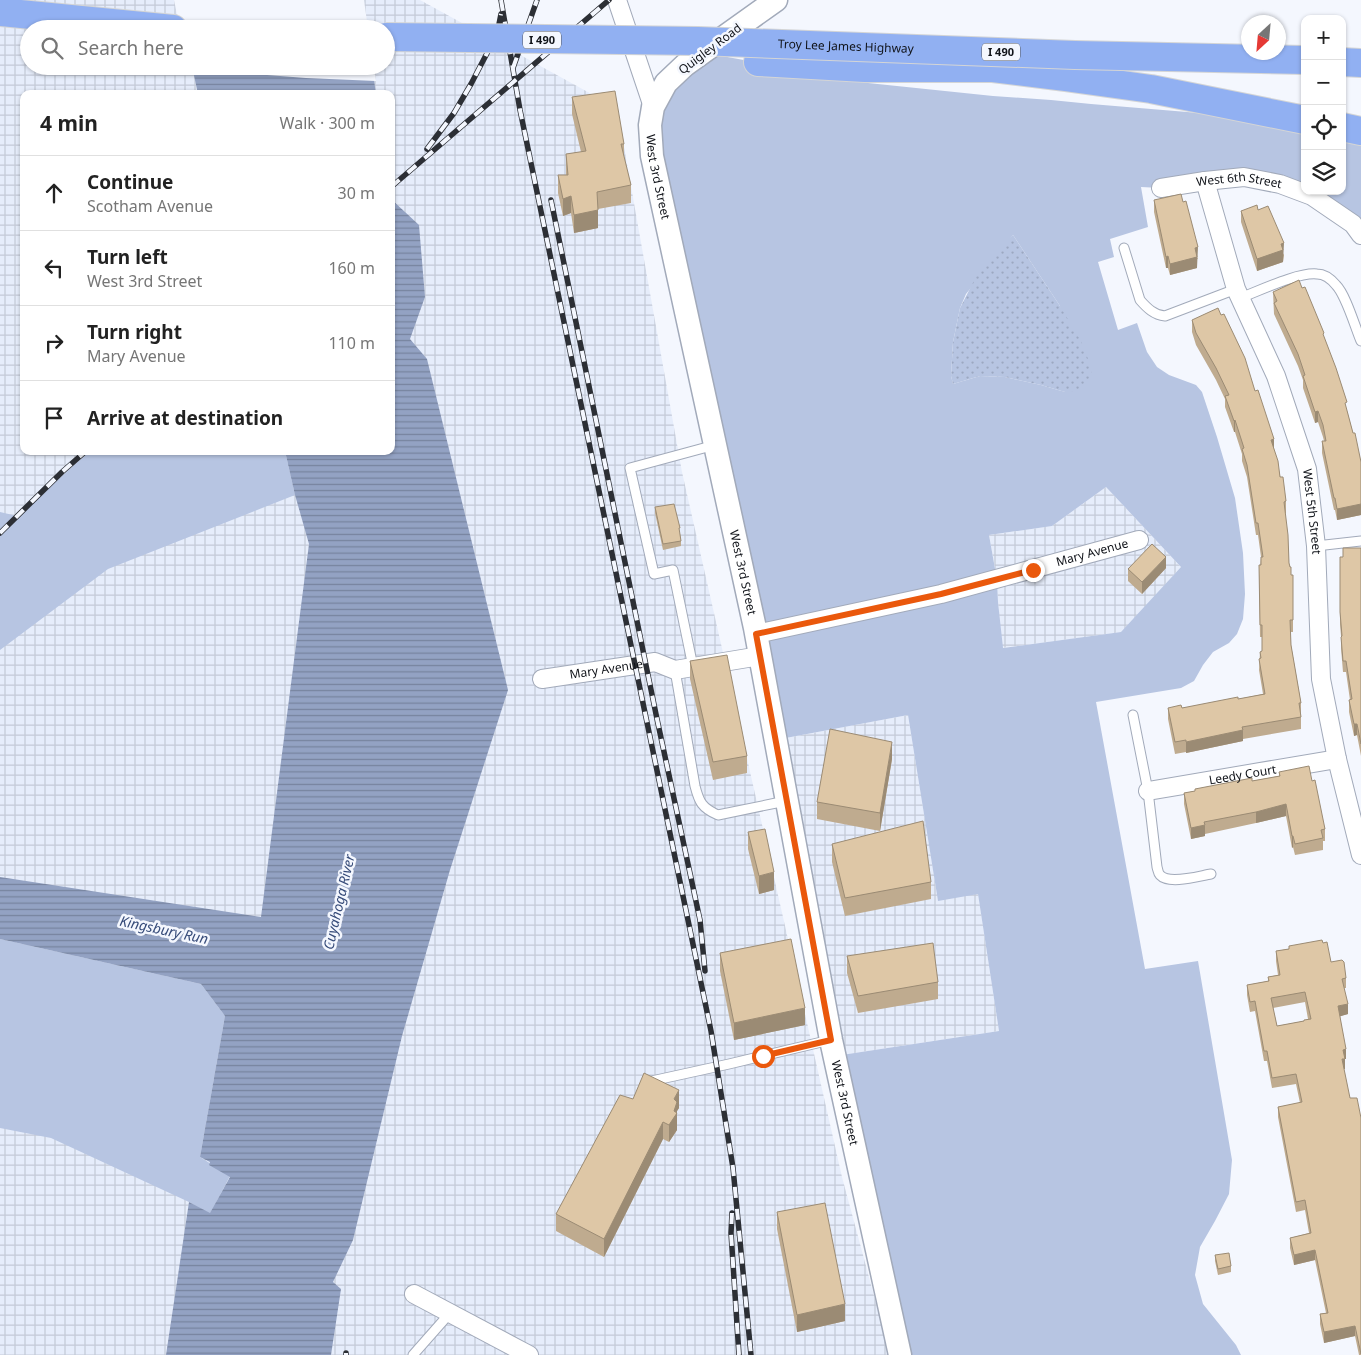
<!DOCTYPE html>
<html lang="en">
<head>
<meta charset="utf-8">
<style>
  :root { --surface:#fff; --page:#f2f2f2; --text:#222; --muted:#767676; --line:#e0e0e0 }
  body { margin:0; font-family:"Noto Sans",sans-serif; background:var(--page); color:var(--text) }
  .controls { position:absolute; right:15px; top:15px; display:grid; overflow:hidden; border-radius:10px; box-shadow:0 1px 4px #0004 }
  .controls button { width:45px; height:45px; display:grid; place-items:center; padding:0; border:0; border-bottom:1px solid var(--line); background:var(--surface); color:var(--text); font:25px sans-serif }
  .compass { position:absolute; left:1241px; top:15px; width:45px; height:45px; border-radius:50%; background:var(--surface); box-shadow:0 1px 4px #0004; rotate:206deg }
  .stop { position:absolute; width:15px; height:15px; margin:-11px; border:4px solid #ea580c; border-radius:50%; background:#fff }
  .stop.end { background:#ea580c; border-color:#fff; box-shadow:0 1px 5px #0008 }
  .list { margin:0; padding:0; list-style:none }
  h2 { display:flex; justify-content:space-between; align-items:center; height:65px; margin:0; padding:0 20px; font-size:21px }
  h2 small { font-size:16px; font-weight:400; color:var(--muted) }
  .list li { display:grid; grid-template-columns:32px 1fr auto; gap:15px; align-items:center; box-sizing:border-box; height:75px; padding:0 20px; border-top:1px solid var(--line) }
  .list b { display:block; font-size:19px; white-space:nowrap }
  .list p { margin:0; font-size:16px; white-space:nowrap; color:var(--muted) }
  .list em { font-size:16px; font-style:normal; color:var(--muted) }
  .icon { flex:none; width:28px; height:28px; fill:none; stroke:currentColor; stroke-width:2; stroke-linecap:round; stroke-linejoin:round }
  .map { position:relative; flex:none; width:1361px; height:1355px; overflow:hidden }
  .search { position:absolute; background:var(--surface); box-shadow:0 1px 4px #0004; left:20px; top:20px; width:375px; height:55px; display:flex; align-items:center; gap:12px; box-sizing:border-box; padding:0 18px; border-radius:28px; color:var(--muted); font-size:19px }
  .panel { position:absolute; background:var(--surface); box-shadow:0 1px 4px #0004; left:20px; top:90px; width:375px; height:365px; border-radius:10px }
  .map>svg:first-child { display:block }
  .industrial { fill:url(#industrial-grid); fill-rule:evenodd }
  .grass { fill:#b7c5e2; fill-rule:evenodd }
  .park { fill:url(#park-dots) }
  .water { fill:url(#water-rules) }
  .pier { fill:#f4f7fe }
  .lines { fill:none; stroke-linecap:round; stroke-linejoin:round }
  .service-casing { stroke:#a2aaba; stroke-width:11 }
  .minor-casing { stroke:#a2aaba; stroke-width:20 }
  .tertiary-casing { stroke:#a2aaba; stroke-width:25 }
  .motorway-casing { stroke:#d4d5d6; stroke-width:30 }
  .service { stroke:#fff; stroke-width:9 }
  .minor { stroke:#fff; stroke-width:18 }
  .tertiary { stroke:#fff; stroke-width:22 }
  .motorway { stroke:#91b0f2; stroke-width:28 }
  .rail-casing { stroke:#2c2f35; stroke-width:5.5 }
  .rail { stroke:#f4f7fe; stroke-width:4; stroke-dasharray:11; stroke-linecap:butt }
  .motorway-bridge-casing { stroke:#d4d5d6; stroke-width:30; stroke-linecap:butt }
  .motorway-bridge { stroke:#91b0f2; stroke-width:28 }
  .wall { fill:#bfab8f; fill-rule:evenodd }
  .shaded-wall { fill:#9b8b74 }
  .building { fill:#dec7a6; stroke:#9b8b74; fill-rule:evenodd }
  .route { stroke:#ea580c; stroke-width:6 }
  .labels { text-anchor:middle; stroke-width:5; stroke-linejoin:round; paint-order:stroke }
  .shield { fill:#f4f7fe; stroke:#54575e; stroke-width:1 }
  .shield-label { font-size:11px; font-weight:bold; fill:#101319 }
  .street-label { font-size:12px; fill:#101319; stroke:#f4f7fe }
  .water-label { font-size:14px; font-style:italic; fill:#364b79; stroke:#f4f7fe }
</style>
</head>
<body>
<div class="map">
<svg width="1361" height="1355" viewBox="0 0 1361 1355">
  <defs>
    <pattern id="industrial-grid" width="8" height="8" patternUnits="userSpaceOnUse" patternTransform="scale(1.25)"><rect width="8" height="8" fill="#e6edfb"/><path d="M0 4h8M4 0v8" fill="none" stroke="#c4cad7"/></pattern>
    <pattern id="park-dots" width="8" height="8" patternUnits="userSpaceOnUse" patternTransform="scale(1.25)"><rect width="8" height="8" fill="#b7c5e2"/><path d="M2 2h.1M6 6h.1" fill="none" stroke="#9ca8c1" stroke-width="1.8" stroke-linecap="round"/></pattern>
    <pattern id="water-rules" width="6" height="5" patternUnits="userSpaceOnUse" patternTransform="scale(1.25)"><rect width="6" height="5" fill="#93a2c3"/><path d="M0 2.5h6" fill="none" stroke="#77839e"/></pattern>
  </defs>
  <rect width="100%" height="100%" fill="#f4f7fe"/>
  <!-- industrial -->
  <path class="industrial" d="M0 0H420L617 108 682 472 842 1177 890 1355H0ZM29 29H386V66H29ZM24 94H391V451H24Z
    M1106 487 1181 567 1122 632 1002 648 998 602 997 580 989 535 1052 526Z
    M908 715 938 900 978 893 999 1031 835 1056 775 740Z"/>
  <!-- grass -->
  <path class="grass" d="M714 45 722 56 868 83 993 96 1051 100 1091 104 1211 114 1305 125V191H1342V129L1361 131V235L1280 184 1161 188 1141 187 1148 227 1110 239 1114 257 1098 262 1118 330 1137 323 1147 352 1157 367 1169 375 1196 385 1202 392 1217 437 1235 498 1243 553 1245 594 1243 619 1237 634 1229 643 1213 652 1203 665 1194 681 1181 688 1096 702 1145 969 1198 961 1232 1160 1229 1194 1215 1221 1200 1247 1195 1275 1203 1304 1236 1345 1241 1355H900L835 1056 999 1031 978 894 938 901 908 715 775 740 652 156 666 83ZM1013 235 1060 306 1065 392 1041 385 1005 377 980 376 953 384 951 376 953 342 960 308 966 294ZM1106 487 1181 567 1121 632 1003 648 998 602 997 580 989 535 1052 526Z
    M90 451H285L295 495 108 569 0 650V512L17 516Z
    M0 939 201 984 225 1016 200 1157 230 1176 210 1214 189 1202 51 1138 0 1128Z"/>
  <!-- park -->
  <path class="park" d="M1013 235 1060 306 1081 341 1092 369 1089 383 1082 390 1065 392 1041 385 1005 377 980 376 953 384 951 376 953 342 960 308 981 267Z"/>
  <!-- water -->
  <path class="water" d="M192 66H372L376 94H198Z
    M391 199 419 225 425 297 410 339 427 359 508 690 450 870 402 1036 353 1240 333 1282 341 1289 331 1355H166L189 1202 210 1213 230 1177 209 1165 210 1162 200 1157 225 1016 201 984 0 939V877L261 917 309 544 295 495 285 451H391Z"/>
  <!-- pier -->
  <path class="pier" d="M174 0H364L368 29H180Z
    M189 66H374L376 81 306 78 190 69Z"/>
  <g class="lines">
    <!-- service casing -->
    <g class="service-casing">
      <path id="service" d="M1124 248 1140 300C1147 308 1154 315 1165 316L1236 289
        M1240 298C1259 291 1298 272 1317 274 1325 274 1331 279 1336 285 1346 295 1355 327 1361 341
        M1316 546 1361 541
        M693 667 673 570 654 574 630 468 715 445
        M675 670 695 786C699 802 702 808 718 815L786 801
        M1133 715 1148 791 1157 867C1158 870 1158 873 1160 875 1169 885 1199 876 1211 874
        M647 1082 729 1064 830 1040
        M413 1355 450 1313"/>
    </g>
    <!-- minor casing -->
    <g class="minor-casing">
      <g id="minor">
        <path d="M617 0 653 107"/>
        <path id="s1" d="M1205 181 1236 289 1276 376 1307 469 1316 546 1321 679 1337 759 1361 855"/>
        <path id="s2" d="M1161 188 1205 181 1244 177 1280 184 1312 196 1353 224 1361 235"/>
        <path id="s3" d="M756 634 941 594 1139 540"/>
        <path id="s4" d="M542 679 655 662 675 670 760 656"/>
        <path id="s5" d="M1148 791 1337 759"/>
        <path d="M414 1294 529 1355"/>
      </g>
    </g>
    <!-- tertiary casing -->
    <g class="tertiary-casing">
      <g id="tertiary">
        <path id="s6" d="M776 0 685 65 666 83 653 107 650 125 652 156 755 628 831 1040 900 1355"/>
      </g>
    </g>
    <!-- motorway casing -->
    <g class="motorway-casing">
      <path id="motorway" d="M0 12 173 29
        M758 62 865 68H993L1066 77 1151 89 1305 120
        M1342 62 1361 63
        M1342 127 1361 131"/>
    </g>
    <!-- service -->
    <use href="#service" class="service"/>
    <!-- minor -->
    <use href="#minor" class="minor"/>
    <!-- tertiary -->
    <use href="#tertiary" class="tertiary"/>
    <!-- motorway -->
    <use href="#motorway" class="motorway"/>
    <!-- rail casing -->
    <g class="rail-casing">
      <path id="rail" d="M501 0 520 110 711 1031 733 1168 751 1355
        M513 68 537 0
        M427 149 454 113 471 84 497 34 501 14
        M391 187 609 0
        M551 200 657 719 700 920 705 971
        M0 533 62 472 86 451
        M732 1213 731 1233 739 1355
        M346 1355V1353"/>
    </g>
    <!-- rail -->
    <use href="#rail" class="rail"/>
    <!-- motorway-bridge casing -->
    <g class="motorway-bridge-casing">
      <g id="motorway-bridge">
        <path id="s7" d="M386 37 698 41 1075 55 1305 60"/>
      </g>
    </g>
    <!-- motorway-bridge -->
    <use href="#motorway-bridge" class="motorway-bridge"/>
  </g>
  <!-- wall -->
  <path class="wall" d="M572 97 624 144V158L631 185V203L598 209V228L574 233 571 213 563 216 558 193V175H566V154L581 152 572 114Z
    M1154 200 1198 259H1197V268L1170 275 1168 268H1166L1154 212Z
    M1258 210 1284 255 1283 262 1257 271 1241 222V211Z
    M1273 292 1324 337 1347 411 1361 462V515L1337 520 1335 510H1334L1322 453V441H1324L1323 437 1318 422 1315 423 1303 388V380L1298 366 1274 314Z
    M1192 320 1274 449 1286 501V513H1285L1289 563 1291 575H1293V632H1290L1291 645 1301 703V729L1243 739V741L1186 753V752L1175 754 1168 719V708H1182L1238 699 1263 694 1259 670 1260 652 1262 651V637H1260L1259 577 1261 557 1258 535H1256L1247 477 1242 461V454L1235 432H1234L1225 407V399L1216 380 1196 345 1192 332Z
    M655 507 680 534 681 541V546L663 550 655 513Z
    M1361 548V756L1357 735 1354 736 1349 712V700H1350L1346 672H1343L1341 648V636L1340 624V557H1343Z
    M1166 568 1142 594 1128 581V569Z
    M690 661 747 756V773L713 780 690 679Z
    M892 759 880 831 817 819V802Z
    M1279 772 1312 781 1325 829V841H1323V850L1295 855 1293 847 1292 848 1286 816 1256 823 1205 834V836L1191 839 1184 804V793L1279 776Z
    M748 832 774 890 759 894 748 849Z
    M832 844 931 882V899L845 916 832 862Z
    M1323 943 1331 962 1346 978V988H1344L1348 1014 1340 1016 1346 1059H1345V1069H1344L1361 1355H1359L1355 1336 1324 1343 1320 1324V1314L1326 1313 1315 1260 1294 1265 1290 1248V1238L1309 1233 1305 1210 1296 1212 1278 1117V1107L1300 1103 1296 1084 1272 1088 1267 1061H1264L1255 1011 1250 1012 1247 995V985L1268 981V977L1278 975 1276 961V951ZM1305 1002 1308 1019 1304 1021 1277 1026 1273 1008Z
    M720 953 805 1025 734 1040 720 971Z
    M847 956 938 982V999L858 1013 847 973Z
    M633 1099 679 1108 677 1111V1130L669 1142 663 1139 604 1257 556 1231V1214Z
    M777 1212 845 1321 797 1332 777 1229Z
    M1215 1255 1231 1266V1272L1218 1275 1215 1261Z"/>
  <!-- shaded-wall -->
  <path class="shaded-wall" d="M571 196V213L563 216V199Z
    M598 210V228L574 233V215Z
    M1284 243 1283 262 1257 271V259L1281 244Z
    M1198 247 1197 268 1170 275V264L1195 248Z
    M1168 256V268H1166V257Z
    M1318 411V422L1315 423V412Z
    M1235 420V432H1234V421Z
    M1274 439V451L1271 440Z
    M1361 504V515L1337 520V509Z
    M1166 557V568L1142 594V582Z
    M1354 724H1357V735L1354 736Z
    M1243 730V741L1186 753V742Z
    M892 742V759L880 831V813Z
    M1286 804V816L1256 823V812Z
    M1205 825V836L1191 839V828Z
    M1292 836H1293V847L1292 848Z
    M774 872V890L759 894V876Z
    M1348 1004V1014L1338 1017V1006Z
    M805 1008V1025L734 1040V1023Z
    M1346 1049V1059H1345V1069H1342L1343 1050Z
    M679 1090V1108L677 1111V1130L669 1142V1125L674 1099Z
    M663 1122V1139L604 1257V1239Z
    M1315 1250V1260L1294 1265V1255Z
    M845 1304V1321L797 1332V1315Z
    M1355 1326V1336L1324 1343V1332Z"/>
  <!-- building -->
  <path class="building" d="M615 91 624 144H621L631 185 597 192 598 210 574 215 571 196 563 199 558 175H568L566 154 586 151 572 97Z
    M1181 194 1183 202 1186 201 1198 247 1195 248 1197 257 1170 264 1168 256 1166 257 1154 200Z
    M1257 205 1258 210 1268 206 1284 243 1281 244 1283 250 1257 259 1241 211Z
    M1299 280 1302 288 1305 287 1324 333 1323 334 1336 368 1347 402 1345 403 1353 433H1355L1361 462V504L1337 509 1335 498H1334L1322 441H1326L1323 425 1318 411 1315 412 1303 376 1305 375 1298 354 1274 303 1277 301 1273 292Z
    M1218 308 1221 315 1224 314 1245 358 1255 391 1258 390 1274 439 1271 440 1278 461 1280 477H1283L1286 501 1284 502 1288 535 1289 563 1290 567H1291V575H1293V620H1290L1291 645 1301 703H1299L1301 717 1242 727 1243 730 1186 742V740L1175 742 1168 708 1181 705 1182 708 1238 697V699L1265 694 1259 659 1261 658 1260 652 1262 651V625H1260L1259 565H1261V557H1263L1258 523H1256L1247 465 1242 449 1244 448 1235 420 1234 421 1225 396 1229 395 1216 368 1196 333 1192 320Z
    M674 504 680 528H679L681 541 663 544 655 507Z
    M1152 544 1166 557 1142 582 1128 569Z
    M1343 548H1361V744L1357 724H1354L1349 700 1352 699 1346 661H1343L1341 637 1342 636 1340 612V557H1343Z
    M727 655 747 756 713 762 690 661Z
    M830 729 892 742 880 813 817 802Z
    M1309 766 1312 781 1315 780 1325 829 1321 830 1323 838 1295 844 1293 836H1292L1286 804 1256 812 1204 822 1205 825 1191 828 1184 793 1195 791V789L1252 778V781L1280 776 1279 772Z
    M923 821 931 882 845 898 832 844Z
    M765 829 774 872 759 876 748 832Z
    M791 939 805 1008 734 1023 720 953Z
    M1322 940 1323 943 1327 942 1331 962 1342 960 1344 962 1346 978 1342 979 1348 1004 1338 1006 1346 1049 1343 1050 1345 1059H1342L1350 1098H1357L1361 1118V1354L1355 1326 1324 1332 1320 1314 1328 1313 1315 1250 1294 1255 1290 1238 1311 1233 1305 1200 1296 1202 1278 1107 1302 1102 1296 1074 1272 1078 1267 1051H1264L1255 1001 1250 1002 1247 985 1269 981 1268 977 1280 975 1276 951 1289 949V946ZM1305 992 1311 1019 1304 1020V1021L1277 1026 1271 998Z
    M933 943 938 982 858 996 847 956Z
    M644 1073 679 1090 674 1099 677 1102 674 1111 677 1113 669 1125 663 1122 604 1239 556 1214 620 1095 633 1099Z
    M825 1203 845 1304 797 1315 777 1212Z
    M1229 1253 1231 1266 1218 1269 1215 1255Z"/>
  <g class="lines">
    <!-- route -->
    <path class="route" d="M763 1056 831 1040 756 634 941 594 1033 570"/>
  </g>
  <g class="labels">
    <!-- shield labels -->
    <g class="shield">
      <rect x="523" y="31.5" width="38" height="17" rx="4"/>
      <rect x="982" y="43.5" width="38" height="17" rx="4"/>
    </g>
    <g class="shield-label">
      <text x="542" y="44">I 490</text>
      <text x="1001" y="56">I 490</text>
    </g>
    <!-- street labels -->
    <g class="street-label">
      <text dy="4" stroke="none"><textPath href="#s7" startOffset="460">Troy Lee James Highway</textPath></text>
      <text transform="translate(710 49) rotate(-37)" y="4">Quigley Road</text>
      <text dy="4" stroke="none"><textPath href="#s6" startOffset="236">West 3rd Street</textPath></text>
      <text dy="4" stroke="none"><textPath href="#s2" startOffset="79">West 6th Street</textPath></text>
      <text dy="4" stroke="none"><textPath href="#s1" startOffset="349">West 5th Street</textPath></text>
      <text dy="4" stroke="none"><textPath href="#s3" startOffset="346">Mary Avenue</textPath></text>
      <text dy="4" stroke="none"><textPath href="#s6" startOffset="641">West 3rd Street</textPath></text>
      <text dy="4" stroke="none"><textPath href="#s4" startOffset="65">Mary Avenue</textPath></text>
      <text dy="4" stroke="none"><textPath href="#s5" startOffset="96">Leedy Court</textPath></text>
      <text dy="4" stroke="none"><textPath href="#s6" startOffset="1181">West 3rd Street</textPath></text>
    </g>
    <!-- water labels -->
    <g class="water-label">
      <text transform="translate(339 902) rotate(-77)" y="5">Cuyahoga River</text>
      <text transform="translate(164 930) rotate(12)" y="5">Kingsbury Run</text>
    </g>
  </g>
</svg>
<div class="controls">
<button>+</button>
<button>−</button>
<button><svg class="icon" aria-label="locate" viewBox="0 0 24 24"><circle cx="12" cy="12" r="6"/><path d="M12 2v4M12 18v4M2 12h4M18 12h4"/></svg></button>
<button><svg class="icon" aria-label="layers" viewBox="0 0 24 24"><path d="M12 4l9 5-9 5-9-5zM3 14l9 5 9-5"/></svg></button>
</div>
<svg class="compass" viewBox="-18 -18 36 36"><path d="M0-13l5 13h-10z" fill="#e53935"/><path d="M0 13l5-13h-10z" fill="#767676"/></svg>
<div class="stop" style="left:763px;top:1056px"></div>
<div class="stop end" style="left:1033px;top:570px"></div>
<div class="search"><svg class="icon" aria-label="search" viewBox="0 0 24 24"><circle cx="10" cy="10" r="6"/><path d="M15 15l6 6"/></svg>Search here</div>
<section class="panel">
<h2>4 min<small>Walk · 300 m</small></h2>
<ul class="list">
<li><svg class="icon" aria-label="ahead" viewBox="0 0 24 24"><path d="M12 20V5M6 11l6-6 6 6"/></svg><div><b>Continue</b><p>Scotham Avenue</p></div><em>30 m</em></li>
<li><svg class="icon" aria-label="left" viewBox="0 0 24 24"><path d="M17 20v-9H6M10 6l-5 5 5 5"/></svg><div><b>Turn left</b><p>West 3rd Street</p></div><em>160 m</em></li>
<li><svg class="icon" aria-label="right" viewBox="0 0 24 24"><path d="M7 20v-9h11M14 6l5 5-5 5"/></svg><div><b>Turn right</b><p>Mary Avenue</p></div><em>110 m</em></li>
<li><svg class="icon" aria-label="arrive" viewBox="0 0 24 24"><path d="M6 21V4h12l-3 4 3 4H6"/></svg><div><b>Arrive at destination</b></div></li>
</ul>
</section>
</div>
</body>
</html>
